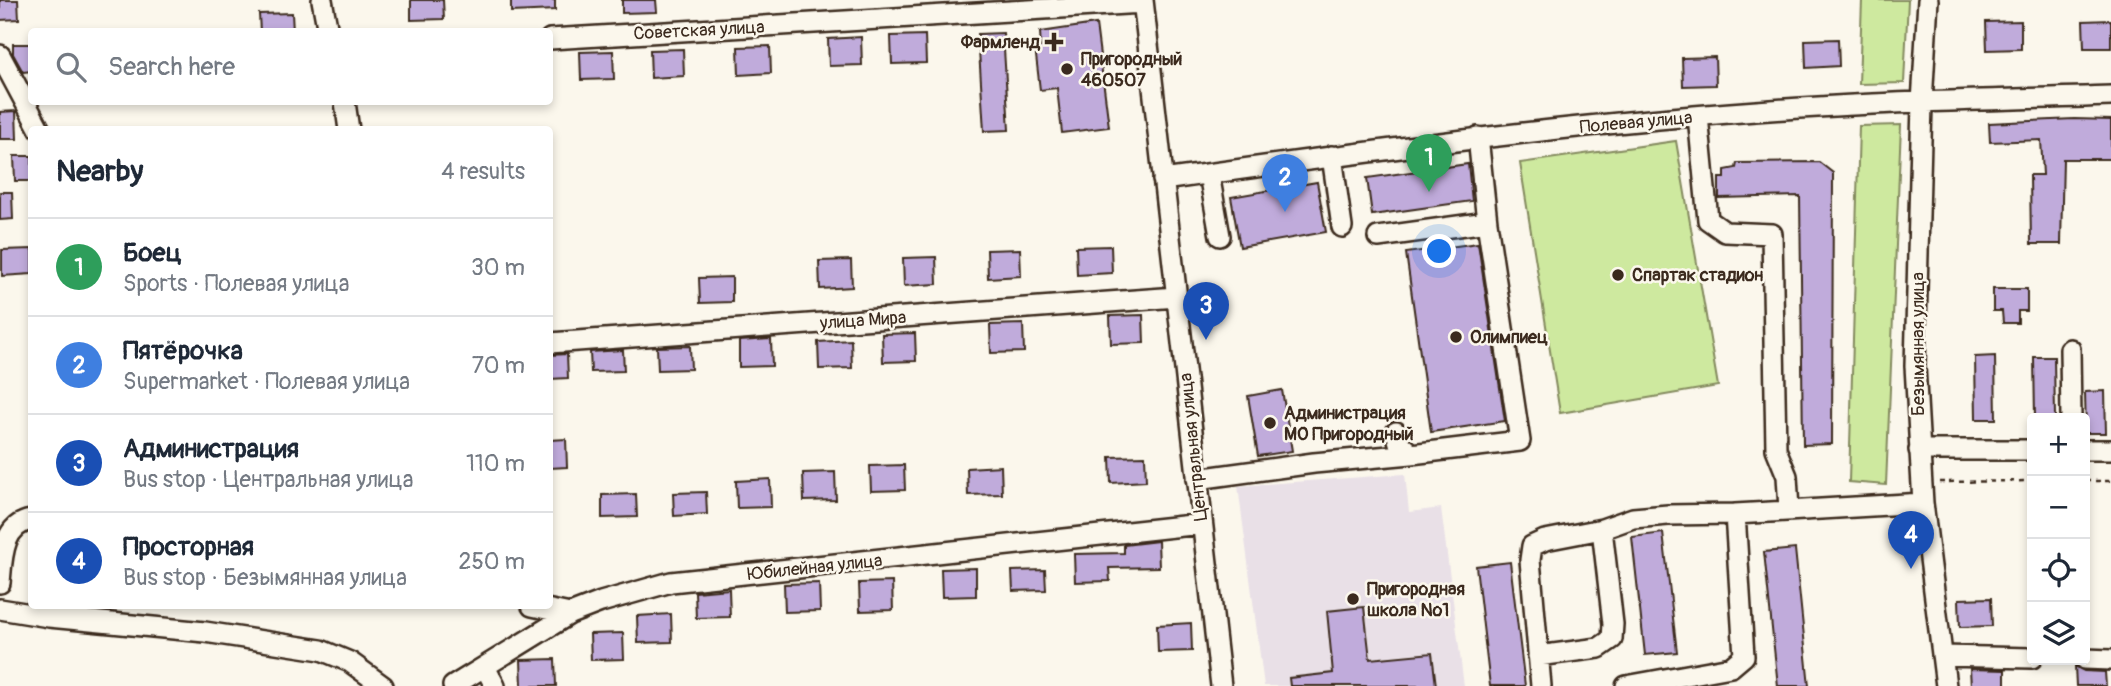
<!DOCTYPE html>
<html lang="en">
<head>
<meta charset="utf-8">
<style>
  :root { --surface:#fff; --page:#f2f2f3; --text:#1f2937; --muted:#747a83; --line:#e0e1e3; --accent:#7c3aed }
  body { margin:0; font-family:Pangolin,sans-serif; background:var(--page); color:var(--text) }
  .controls { position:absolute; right:21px; bottom:21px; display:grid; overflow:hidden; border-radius:7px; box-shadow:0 4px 10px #0003 }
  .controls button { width:63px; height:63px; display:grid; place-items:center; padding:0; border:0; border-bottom:2px solid var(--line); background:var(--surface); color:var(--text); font:35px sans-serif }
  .you { position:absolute; left:1440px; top:252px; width:24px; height:24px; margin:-18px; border:5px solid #fff; border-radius:50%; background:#1a73e8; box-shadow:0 0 0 10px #1a73e833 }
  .badge { display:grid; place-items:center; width:46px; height:46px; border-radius:50%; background:var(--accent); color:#fff; font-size:23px; font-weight:700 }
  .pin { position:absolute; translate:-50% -58px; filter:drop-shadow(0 2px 4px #0008) }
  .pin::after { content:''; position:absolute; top:37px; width:24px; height:21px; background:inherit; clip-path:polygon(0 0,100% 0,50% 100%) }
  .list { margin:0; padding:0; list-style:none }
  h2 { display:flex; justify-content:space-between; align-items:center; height:91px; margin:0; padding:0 28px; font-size:30px }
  h2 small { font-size:23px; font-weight:400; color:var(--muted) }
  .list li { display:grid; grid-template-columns:46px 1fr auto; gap:21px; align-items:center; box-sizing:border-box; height:98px; padding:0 28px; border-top:2px solid var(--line) }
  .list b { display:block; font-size:26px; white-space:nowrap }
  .list p { margin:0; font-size:23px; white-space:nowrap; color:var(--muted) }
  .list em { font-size:23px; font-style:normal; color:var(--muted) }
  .icon { flex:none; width:38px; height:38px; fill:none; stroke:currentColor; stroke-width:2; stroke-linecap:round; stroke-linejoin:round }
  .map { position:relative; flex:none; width:2111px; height:686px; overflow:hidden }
  .search { position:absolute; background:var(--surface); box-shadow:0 4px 10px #0003; left:28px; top:28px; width:525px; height:77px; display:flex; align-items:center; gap:18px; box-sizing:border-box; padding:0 24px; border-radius:7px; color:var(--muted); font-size:26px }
  .panel { position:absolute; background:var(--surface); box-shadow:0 4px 10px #0003; left:28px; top:126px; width:525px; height:483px; border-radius:7px }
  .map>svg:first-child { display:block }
  .built { fill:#e9e0e7 }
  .green { fill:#cee99f; stroke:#848a5e; stroke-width:2 }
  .building { fill:#c0abdb; stroke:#3b2a1e; stroke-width:2 }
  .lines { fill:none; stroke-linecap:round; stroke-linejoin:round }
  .minor-casing { stroke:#3b2a1e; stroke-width:24 }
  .path { stroke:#3b2a1e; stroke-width:2.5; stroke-dasharray:5 5; stroke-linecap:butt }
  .minor { stroke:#fbf7ec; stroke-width:19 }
  .poi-dot { fill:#3b2a1e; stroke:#fbf7ec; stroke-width:2.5 }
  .labels { text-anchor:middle; stroke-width:5; stroke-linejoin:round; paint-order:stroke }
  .street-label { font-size:18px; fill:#3b2a1e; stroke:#fbf7ec }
  .poi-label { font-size:18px; font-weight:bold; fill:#3b2a1e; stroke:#fbf7ec; text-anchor:start }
</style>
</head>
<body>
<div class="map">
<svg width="2111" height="686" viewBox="0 0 2111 686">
  <rect width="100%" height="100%" fill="#fbf7ec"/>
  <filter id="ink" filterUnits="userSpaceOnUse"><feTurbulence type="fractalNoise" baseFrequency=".0143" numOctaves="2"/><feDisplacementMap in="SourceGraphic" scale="14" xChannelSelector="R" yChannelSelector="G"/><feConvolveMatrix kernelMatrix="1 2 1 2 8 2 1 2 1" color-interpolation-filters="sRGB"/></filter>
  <g filter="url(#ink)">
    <!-- built -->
    <path class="built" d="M1405 474 1409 512 1441 508 1464 686H1264L1238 486Z"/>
    <!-- green -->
    <path class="green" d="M1862 0H1908L1904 83 1859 84Z
      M1901 125 1886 485 1849 482 1859 126Z
      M1676 141 1718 386 1560 413 1520 163Z"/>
    <!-- building -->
    <path class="building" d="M0 0H18L19 19 0 20Z
      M411 0H443L444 19 411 20Z
      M511 0H555V10L511 12Z
      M622 0H656L657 12 622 13Z
      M292 13 293 32H260L259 14Z
      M2111 20V48H2084L2083 21Z
      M2021 21V49L1987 50 1986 22Z
      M1096 24 1109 127 1062 133 1057 88 1040 90 1035 47H1041L1040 32Z
      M1003 33 1009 130 984 131 978 34Z
      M925 35 926 63 892 64 891 36Z
      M861 37 862 65 829 66 828 39Z
      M1838 39 1839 66 1806 68 1805 40Z
      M13 44H32V71L23 72 13 54Z
      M770 46 771 73 739 75 738 47Z
      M683 49 684 76 651 78 650 50Z
      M613 51 614 79 581 80 580 52Z
      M1715 57 1716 85 1683 86 1682 58Z
      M16 111 17 139H0V112Z
      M2074 119 2111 120V159H2063L2061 244H2031L2030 175H2043L2041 140 1990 142 1989 123Z
      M14 156H32V181H15Z
      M1819 162 1833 173 1832 444 1803 445 1800 196 1719 198V178H1725V170L1736 168 1737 163Z
      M1468 164 1472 201 1372 215 1367 178Z
      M1317 182 1326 232 1240 247 1231 197Z
      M0 192H12L13 219 0 220Z
      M1478 243 1505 421 1431 432 1406 253Z
      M1111 246 1112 273 1077 275 1076 247Z
      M32 249V274L2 276V250Z
      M1020 249 1021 276 988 278 987 250Z
      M936 257 937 284 904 286 903 258Z
      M851 260 852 287 820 289 819 261Z
      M732 277V302L700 303 699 278Z
      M1993 289H2027V311H2018V323H2003L2002 311H1993Z
      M1143 315 1144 343 1111 344 1110 316Z
      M1023 324 1024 352 991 353 990 325Z
      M915 333 916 361 883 362 882 334Z
      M771 339 772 366 739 367V341Z
      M851 340 852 368 819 369 818 342Z
      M690 346 691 369 658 370 657 347Z
      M623 350 624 371 591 372 590 352Z
      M567 354 568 378 550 379V355Z
      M1995 356 1996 419H1976L1975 357Z
      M2034 357H2054L2055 418H2035Z
      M1282 390 1292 451 1258 456 1248 396Z
      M2105 391 2106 433H2086L2085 392Z
      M566 439 567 467 550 468V440Z
      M1145 456 1146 481 1111 483 1110 457Z
      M904 465 905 490 871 491 870 466Z
      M1001 466 1002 494 968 495 967 468Z
      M835 472 836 500 804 501 803 473Z
      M770 479 771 507 737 508 736 481Z
      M706 492 707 514 674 516 673 493Z
      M636 494 637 517 602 518V495Z
      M1663 533 1677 652 1645 655 1632 537Z
      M1158 541 1159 567 1109 568 1110 581 1075 582 1074 554 1124 553V545Z
      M1795 549 1809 686H1778L1764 552Z
      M1510 562 1525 686H1490L1476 566Z
      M976 568V596L942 597 941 569Z
      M1045 570 1046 590 1013 591 1012 571Z
      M892 582 893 610 860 611 859 583Z
      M819 583 820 611 785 612 784 584Z
      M729 589 730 617 696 618 695 592Z
      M1991 598 1992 626 1960 627 1959 599Z
      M1364 607 1370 659 1432 653 1436 686H1290L1289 678 1333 673 1327 611Z
      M671 614 672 642 638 643 637 616Z
      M1191 623 1192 651 1158 652 1157 625Z
      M623 633 624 659 591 660 590 634Z
      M555 659 556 686H522L521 660Z
      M2075 666 2084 671 2105 672 2106 686H2076Z
      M1970 669 2005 670V686H1971Z"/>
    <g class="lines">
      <!-- minor casing -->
      <g class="minor-casing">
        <path id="minor" d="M322 0 328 32
          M1143 0 1221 686
          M1928 0 1922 103 1915 366 1923 503 1946 686
          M550 39 1143 3
          M0 55 40 130
          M345 102 349 130
          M1698 116 1708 220 1725 232 1772 234 1776 449 1787 476 1789 510
          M1332 156 1342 227
          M1209 174 1220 236
          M1163 180C1399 147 1635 115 1873 104 1952 100 2032 99 2111 96
          M1378 237 1487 222
          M550 343 1177 297
          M2070 349 2071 418
          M1396 432 1399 443 1411 454 1520 441 1487 222 1478 137
          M1919 450H2032
          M2085 450H2111
          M1197 479 1314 463 1411 454
          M1602 529 1633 518 1668 515 1735 514 1923 503
          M0 583C2 560 2 524 32 520
          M532 606 570 614
          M0 609 49 617 205 632 321 650 350 662 383 686
          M1538 656 1599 648 1612 639 1613 624 1602 529 1545 540 1532 546 1530 560 1541 686
          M1942 656 2032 658
          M2085 659 2111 660
          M485 667 495 686
          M453 686 570 614 601 602 671 582 1201 524
          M1626 686 1731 667 1744 656 1735 514"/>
      </g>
      <!-- path -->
      <path class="path" d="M2085 481H2111
        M1939 482 2032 481"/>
      <!-- minor -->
      <use href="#minor" class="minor"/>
    </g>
  </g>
  <!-- markers -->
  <g class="poi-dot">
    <path d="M1050.5 31.5h7v7h7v7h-7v7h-7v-7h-7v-7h7z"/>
    <circle cx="1067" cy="69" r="7"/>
    <circle cx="1618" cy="275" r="7"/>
    <circle cx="1456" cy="337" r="7"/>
    <circle cx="1270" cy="423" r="7"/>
    <circle cx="1353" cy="599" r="7"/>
  </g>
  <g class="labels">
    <!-- street labels -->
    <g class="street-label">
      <text transform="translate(699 30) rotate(-3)" y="6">Советская улица</text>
      <text transform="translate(1636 122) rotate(-5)" y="6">Полевая улица</text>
      <text transform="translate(863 320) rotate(-4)" y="6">улица Мира</text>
      <text transform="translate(1918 344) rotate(-90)" y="6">Безымянная улица</text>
      <text transform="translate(1193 447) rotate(-96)" y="6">Центральная улица</text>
      <text transform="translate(815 567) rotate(-6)" y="6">Юбилейная улица</text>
    </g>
    <!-- poi labels -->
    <g class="poi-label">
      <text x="1040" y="48" text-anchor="end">Фармленд</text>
      <text x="1081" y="65">Пригородный<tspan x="1081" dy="21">460507</tspan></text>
      <text x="1632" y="281">Спартак стадион</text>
      <text x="1470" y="343">Олимпиец</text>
      <text x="1284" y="419">Администрация<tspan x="1284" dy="21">МО Пригородный</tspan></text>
      <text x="1367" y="595">Пригородная<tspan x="1367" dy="21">школа №1</tspan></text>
    </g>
  </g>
</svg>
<div class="controls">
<button>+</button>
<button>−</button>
<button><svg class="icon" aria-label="locate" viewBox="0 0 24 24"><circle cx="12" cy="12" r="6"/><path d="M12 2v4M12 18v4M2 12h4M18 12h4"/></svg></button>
<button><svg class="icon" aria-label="layers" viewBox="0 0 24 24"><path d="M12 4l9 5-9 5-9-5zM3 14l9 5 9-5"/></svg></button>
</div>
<div class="you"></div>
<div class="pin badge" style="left:1429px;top:192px;background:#2e9e5b">1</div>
<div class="pin badge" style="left:1285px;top:212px;background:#3f7fe0">2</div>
<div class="pin badge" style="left:1206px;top:340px;background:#1a4fb4">3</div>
<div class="pin badge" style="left:1911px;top:569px;background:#1a4fb4">4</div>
<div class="search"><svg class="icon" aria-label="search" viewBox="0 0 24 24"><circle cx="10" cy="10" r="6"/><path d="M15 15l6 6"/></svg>Search here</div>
<section class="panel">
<h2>Nearby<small>4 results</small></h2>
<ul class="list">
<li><span class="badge" style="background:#2e9e5b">1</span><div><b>Боец</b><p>Sports · Полевая улица</p></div><em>30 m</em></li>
<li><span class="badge" style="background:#3f7fe0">2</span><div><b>Пятёрочка</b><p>Supermarket · Полевая улица</p></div><em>70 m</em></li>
<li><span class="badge" style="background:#1a4fb4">3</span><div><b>Администрация</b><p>Bus stop · Центральная улица</p></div><em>110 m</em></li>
<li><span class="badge" style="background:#1a4fb4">4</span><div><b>Просторная</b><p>Bus stop · Безымянная улица</p></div><em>250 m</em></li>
</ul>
</section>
</div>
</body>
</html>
